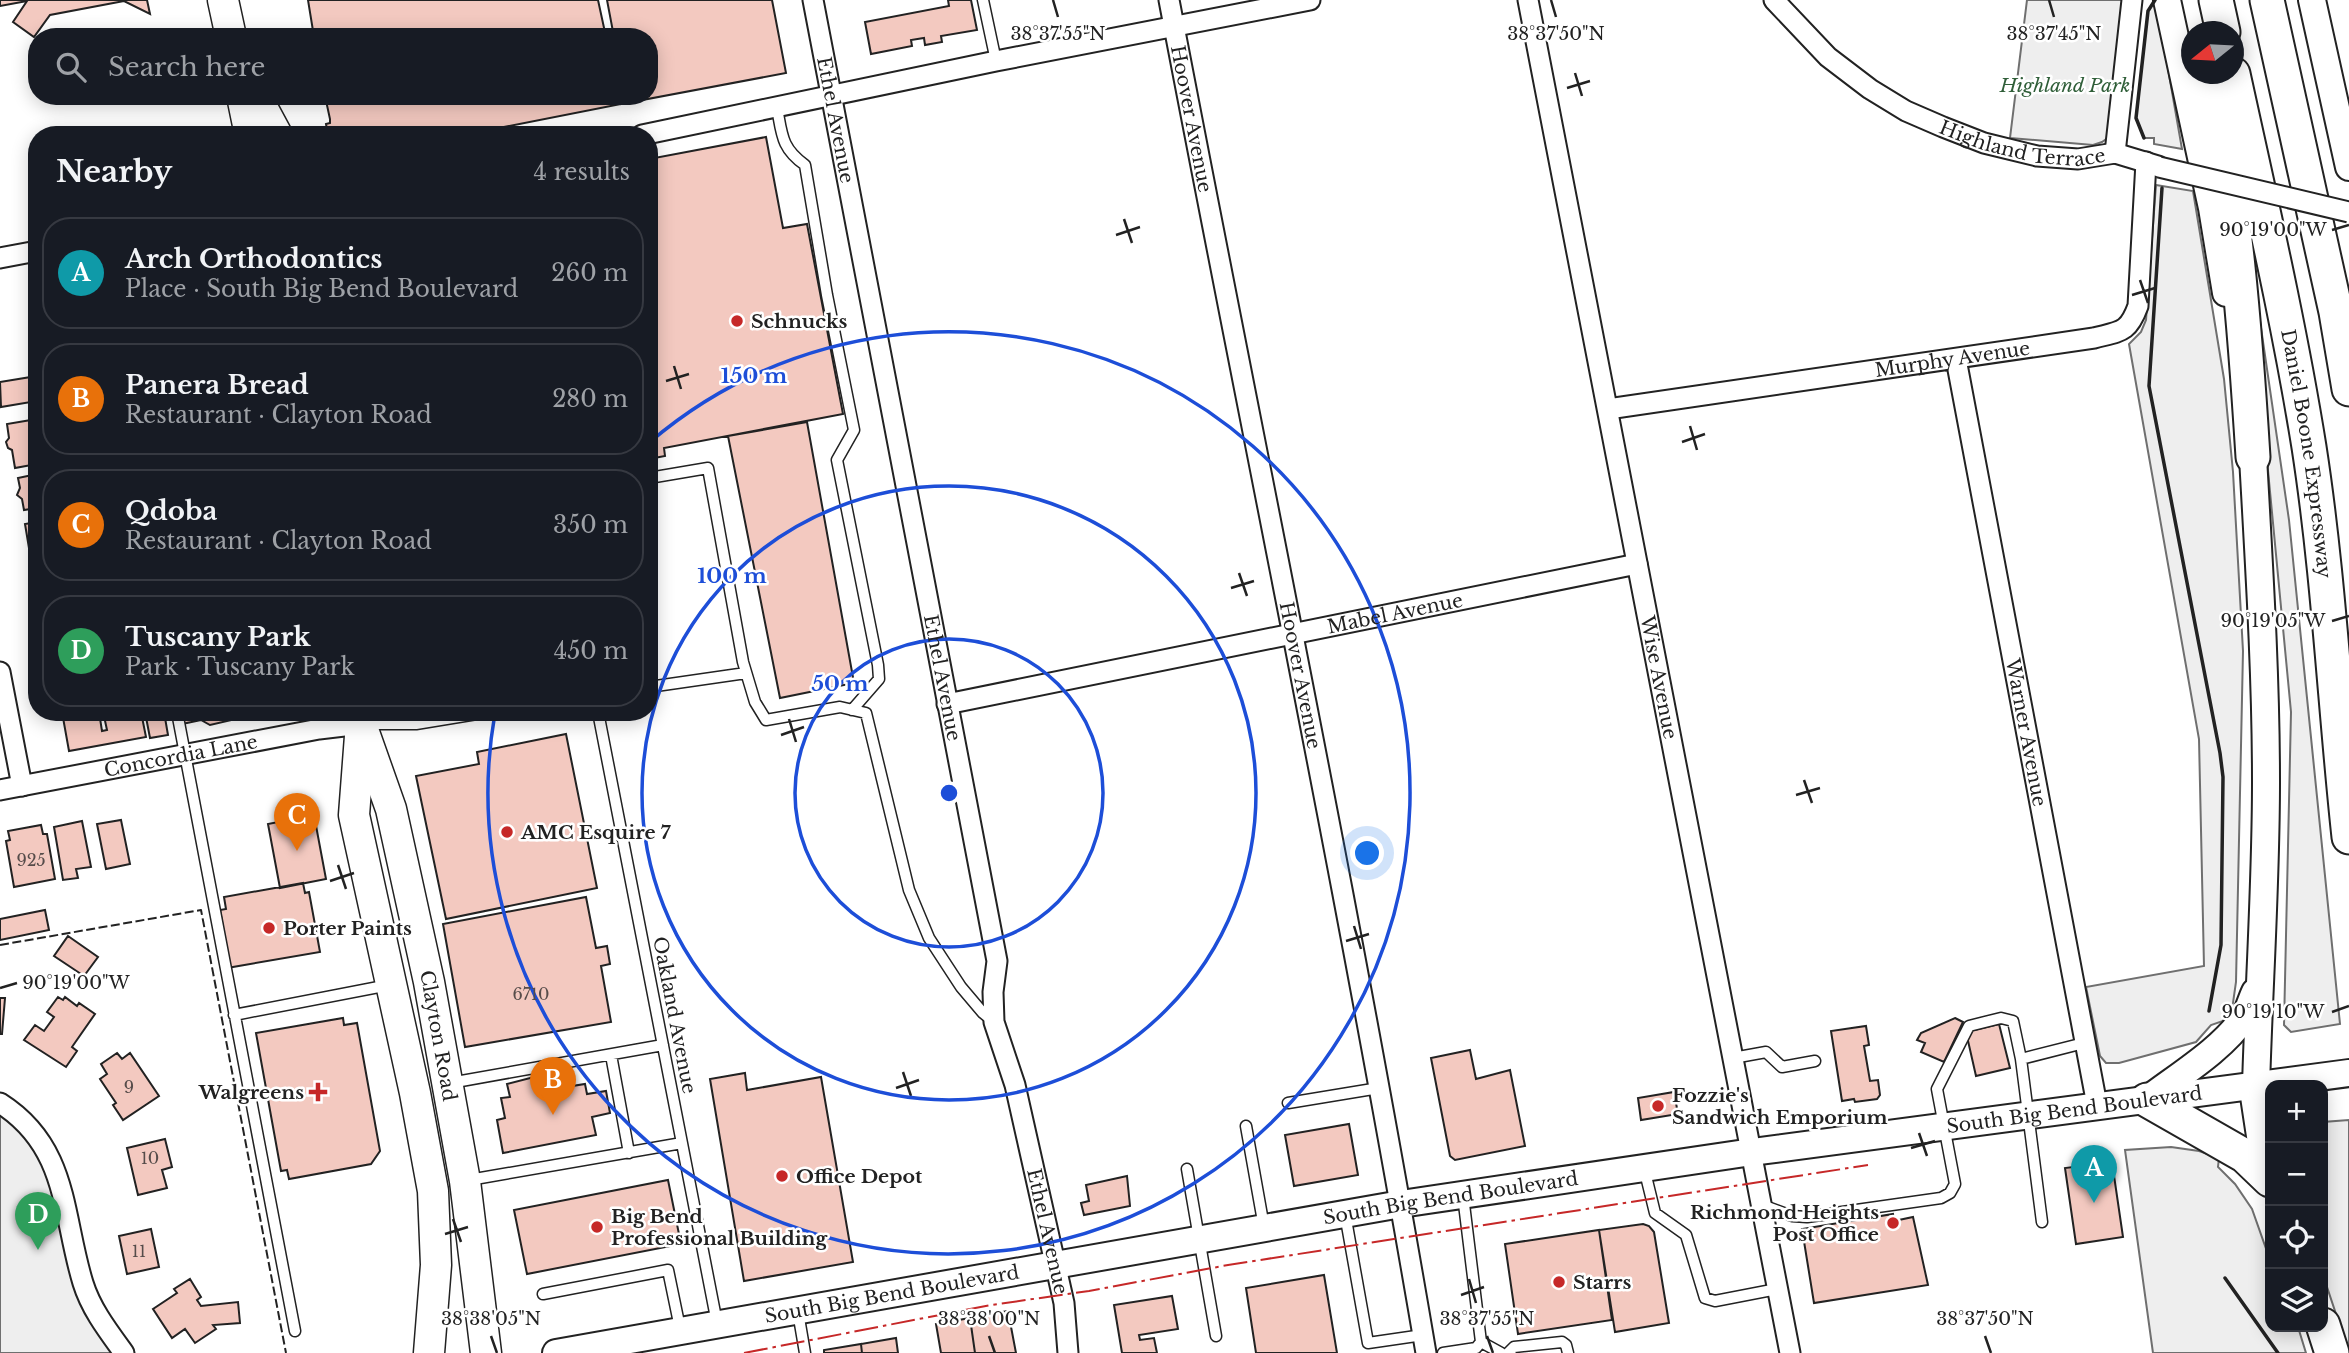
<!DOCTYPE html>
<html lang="en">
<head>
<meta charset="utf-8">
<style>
  :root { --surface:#171b24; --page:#242831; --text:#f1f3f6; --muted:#9ea1a6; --line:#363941; --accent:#c62828 }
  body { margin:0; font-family:"Libre Baskerville",serif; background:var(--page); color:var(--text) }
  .controls { position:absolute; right:21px; bottom:21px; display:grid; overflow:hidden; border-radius:14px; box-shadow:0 4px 18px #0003 }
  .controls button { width:63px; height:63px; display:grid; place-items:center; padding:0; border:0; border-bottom:2px solid var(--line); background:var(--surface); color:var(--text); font:35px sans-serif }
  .compass { position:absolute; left:2181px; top:21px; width:63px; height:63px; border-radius:50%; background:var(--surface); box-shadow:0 4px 18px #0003; rotate:252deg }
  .you { position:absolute; left:1368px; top:854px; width:24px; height:24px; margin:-18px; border:5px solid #fff; border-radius:50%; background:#1a73e8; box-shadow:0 0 0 10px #1a73e833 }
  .badge { display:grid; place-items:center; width:46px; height:46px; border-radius:50%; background:var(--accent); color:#fff; font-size:23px; font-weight:700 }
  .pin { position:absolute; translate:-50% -58px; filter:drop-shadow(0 2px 4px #0008) }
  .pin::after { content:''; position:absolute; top:37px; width:24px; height:21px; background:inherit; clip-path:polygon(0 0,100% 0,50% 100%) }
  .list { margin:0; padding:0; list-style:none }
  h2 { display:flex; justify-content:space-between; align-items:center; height:91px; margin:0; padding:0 28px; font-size:30px }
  h2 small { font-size:23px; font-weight:400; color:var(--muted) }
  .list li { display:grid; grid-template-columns:46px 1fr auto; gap:21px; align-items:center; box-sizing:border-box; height:112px; margin:0 14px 14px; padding:0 14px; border:2px solid var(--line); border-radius:28px }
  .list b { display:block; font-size:26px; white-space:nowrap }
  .list p { margin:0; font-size:23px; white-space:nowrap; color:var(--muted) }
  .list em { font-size:23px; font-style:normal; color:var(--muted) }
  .icon { flex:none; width:38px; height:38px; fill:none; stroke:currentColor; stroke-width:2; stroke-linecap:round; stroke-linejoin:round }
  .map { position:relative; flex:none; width:2349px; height:1353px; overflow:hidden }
  .search { position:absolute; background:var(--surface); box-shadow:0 4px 18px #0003; left:28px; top:28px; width:630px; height:77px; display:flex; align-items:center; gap:18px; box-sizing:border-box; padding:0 24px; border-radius:28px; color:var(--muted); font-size:26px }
  .panel { position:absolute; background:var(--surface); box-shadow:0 4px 18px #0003; left:28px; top:126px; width:630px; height:595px; border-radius:28px }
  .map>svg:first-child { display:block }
  .green { fill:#eee; stroke:#6f6f6f; stroke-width:2 }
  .building { fill:#f3c9c0; stroke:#222; stroke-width:2 }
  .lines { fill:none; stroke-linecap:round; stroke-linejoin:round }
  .lane-casing { stroke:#222; stroke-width:13 }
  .street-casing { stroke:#222; stroke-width:23 }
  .secondary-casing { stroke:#222; stroke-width:30 }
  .primary-casing { stroke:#222; stroke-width:33 }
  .highway-casing { stroke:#222; stroke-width:37 }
  .lane { stroke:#fff; stroke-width:10 }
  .street { stroke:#fff; stroke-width:19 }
  .secondary { stroke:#fff; stroke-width:26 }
  .primary { stroke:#fff; stroke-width:30 }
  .highway { stroke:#fff; stroke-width:33 }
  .street-bridge-casing { stroke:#222; stroke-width:23; stroke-linecap:butt }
  .street-bridge { stroke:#fff; stroke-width:19 }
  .fence { stroke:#222; stroke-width:2; stroke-dasharray:9 3.5; stroke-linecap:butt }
  .wall { stroke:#222; stroke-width:3.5 }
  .power { stroke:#c62828; stroke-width:2; stroke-dasharray:24 5 3.5 5; stroke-linecap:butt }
  .ticks { fill:none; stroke:#222; stroke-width:2.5 }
  .ring { fill:none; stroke:#1d4ed8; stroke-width:3.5 }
  .poi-dot { fill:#c62828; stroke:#fff; stroke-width:2.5 }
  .labels { text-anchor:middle; stroke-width:5; stroke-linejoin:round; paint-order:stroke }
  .number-label { font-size:16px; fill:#564c4a }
  .park-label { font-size:19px; font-style:italic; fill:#2f5e38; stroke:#fff }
  .street-label { font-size:19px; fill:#222; stroke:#fff }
  .poi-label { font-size:19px; font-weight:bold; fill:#222; stroke:#fff; text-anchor:start }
  .ticks-label { font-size:18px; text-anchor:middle; fill:#222; stroke:#fff; stroke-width:5; stroke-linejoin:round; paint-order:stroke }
  .centre { fill:#1d4ed8; stroke:#fff; stroke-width:3.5 }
  .ring-label { font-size:21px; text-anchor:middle; font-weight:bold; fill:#1d4ed8; stroke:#fff; stroke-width:5; stroke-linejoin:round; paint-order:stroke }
</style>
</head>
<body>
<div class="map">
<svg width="2349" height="1353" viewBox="0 0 2349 1353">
  <rect width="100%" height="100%" fill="#fff"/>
  <!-- green -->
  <path class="green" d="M2027 0H2123L2109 137 2102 142 2093 145 2010 138Z
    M2155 0H2156L2182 149 2154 144V138H2144L2136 118 2148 11Z
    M2156 185 2193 191 2224 379 2233 472 2243 651 2236 982 2233 1003 2223 1021 2211 1025 2196 1042 2119 1063H2106L2100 1056 2086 987 2204 966 2199 739 2129 344 2141 332 2146 320Z
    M2253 313 2259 314 2289 520 2340 1024 2291 1032 2284 1025 2291 712Z
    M0 1103 43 1143 84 1284 124 1353H0Z
    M2349 1120V1353L2323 1275V1122Z
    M2171 1147 2199 1151 2219 1158 2218 1167 2235 1184 2252 1209 2270 1260V1327H2298L2306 1353H2153L2125 1150Z"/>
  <!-- building -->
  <path class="building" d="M0 0H147L150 14 124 1 50 15 34 37 13 22 27 1 0 6Z
    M308 0H598L606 37H314Z
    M607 0H772L786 73 621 104 620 96H649V37H614Z
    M948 0H971L977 30 941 36 942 42 925 45 924 38 911 40 912 46 871 54 865 22 949 6Z
    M325 96H620L621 104 463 135H377V132L359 135H328L326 124 330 123V119Z
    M766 137 783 228 807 224 843 414 664 448 665 456 649 459V159Z
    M37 376V401L1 407 0 382Z
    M37 419V464L15 468 12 450 8 448 6 442 9 438 7 424Z
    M807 422 854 683 780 698 728 436Z
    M37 474V508L24 510 22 499 17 495 20 488 18 478Z
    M37 522V553L30 554 25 524Z
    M62 712H99L102 731 107 730 104 716 112 715V712H141L146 737 69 751Z
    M145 712H164L168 735 150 738Z
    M180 712H250L249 716 210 725 201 720 182 724Z
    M566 734 597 888 446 919 416 776 479 764 477 752Z
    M314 815 326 879 280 888 268 824Z
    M121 820 130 864 106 869 97 824Z
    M82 821 91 867 76 869 78 878 63 880 54 827Z
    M41 825 43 834H47L55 879 14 887 6 841 10 840 8 831Z
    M303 883 305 893 309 892 320 952 227 968 226 945 220 910 226 909 224 897Z
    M586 897 596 948 607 946 610 964 601 966 611 1022 465 1047 443 924Z
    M45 910 49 930 0 940V919Z
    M68 936 98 957 84 976 54 956Z
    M58 997 63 1000 65 997 77 1006 79 1003 95 1014 72 1047 77 1051 66 1067 24 1040 35 1025 44 1031 54 1017 47 1012Z
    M0 998H5L2 1034H0Z
    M343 1018 344 1025 357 1023 380 1151 371 1164 289 1179 287 1170 281 1171 256 1033Z
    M1955 1018 1963 1022 1944 1062 1921 1052 1925 1043 1917 1040 1921 1033Z
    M1999 1024 2010 1068 1976 1076 1966 1032Z
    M1866 1026 1869 1045 1864 1046 1870 1081 1878 1080 1880 1095 1877 1099 1855 1102 1854 1099 1842 1101 1831 1031Z
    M1470 1050 1476 1079 1510 1070 1525 1146 1455 1160 1450 1156 1431 1058Z
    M117 1053 122 1059 130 1053 159 1096 123 1120 113 1105 116 1103 100 1079 107 1074 101 1064Z
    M745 1073 747 1090 821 1077 853 1262 744 1281 710 1079Z
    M538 1076 541 1091 585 1084 587 1094 606 1091 610 1113 592 1117 596 1135 503 1153 497 1120 505 1118 501 1098 510 1097 507 1084Z
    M1674 1092 1678 1114 1641 1120 1638 1098Z
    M1349 1124 1358 1175 1294 1186 1285 1135Z
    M165 1139 172 1167 162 1170 167 1188 138 1195 127 1148Z
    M2112 1162 2123 1237 2076 1244 2065 1168Z
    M1127 1176 1130 1206 1084 1215 1081 1203 1089 1201 1086 1185Z
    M668 1180 681 1244 527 1274 514 1210Z
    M1893 1214 1894 1221 1913 1217 1928 1285 1814 1303 1802 1229Z
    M1643 1224 1649 1226 1654 1232 1669 1323 1615 1332 1599 1230Z
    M151 1229 159 1267 127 1274 119 1236Z
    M1599 1230 1612 1320 1518 1334 1505 1244Z
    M1324 1275 1337 1353H1256L1246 1288Z
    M190 1279 201 1297 197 1300 201 1306 238 1302 240 1323 213 1325 216 1329 195 1343 185 1329 172 1338 153 1309 177 1293 174 1289Z
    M1172 1296 1178 1329 1139 1335 1140 1340 1154 1338 1157 1353H1122L1114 1305Z
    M1008 1311 1016 1353H975L970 1318Z
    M970 1318 975 1353H941L936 1324Z
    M896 1338 898 1353H862L861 1344Z
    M861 1344 862 1353H824V1350Z"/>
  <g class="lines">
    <!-- lane casing -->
    <g class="lane-casing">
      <path id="lane" d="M983 0 996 61
        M777 108C782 134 781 148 805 165L827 295 854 430 837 460 878 665 879 679 852 710
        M649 478 708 468 743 662 755 702 766 720 840 707 866 713 909 890 929 938 961 987 983 1013 994 1022
        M649 687 746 673
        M177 712 295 1331
        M598 712 717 1323
        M364 724H416L489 712
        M234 1015 389 985
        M611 1055 629 1153
        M1733 1058 1766 1052 1782 1067 1815 1061
        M2021 1059 2084 1043
        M450 1083 663 1045
        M1288 1103 1379 1088
        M1246 1126 1264 1227
        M1644 1168 1655 1213 1686 1235 1705 1298 1715 1301 1777 1289
        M1187 1169 1216 1336
        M469 1180 682 1143
        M1463 1196 1481 1342
        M1762 1205 1792 1216 1807 1217 1941 1198 1950 1193 1955 1184 1937 1089 1969 1026 2001 1018 2013 1021 2021 1059 2042 1222
        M1345 1214 1368 1343 1423 1335
        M543 1294 668 1270 680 1328
        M798 1312 805 1353
        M1481 1342 1501 1353
        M1443 1353 1476 1348 1481 1342
        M1508 1353 1514 1347 1562 1342 1566 1345 1568 1353"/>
    </g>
    <!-- street casing -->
    <g class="street-casing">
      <g id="street">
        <path id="s1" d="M813 0 997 961 993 992 994 1022 1015 1085 1064 1303 1068 1353"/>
        <path id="s2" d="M1169 0C1255 451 1349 900 1426 1353"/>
        <path id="s3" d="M1528 0 1790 1353"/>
        <path id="s4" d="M1774 0 1828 57 1870 89 1906 111 1943 127 1984 143 2037 156 2078 159 2115 153 2158 166"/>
        <path d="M642 135 996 61 1310 0"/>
        <path d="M2115 153 2132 0"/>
        <path d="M0 258 37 251"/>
        <path id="s5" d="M1956 359 2097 1105"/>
        <path id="s6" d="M1608 409 2094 338C2121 331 2128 333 2138 306L2146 162"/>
        <path d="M0 672 22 786"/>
        <path id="s7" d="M947 704 1637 564"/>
        <path id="s8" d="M0 790 319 729 361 724"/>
        <path d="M0 1103C69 1147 62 1215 83 1283 91 1309 108 1331 124 1353"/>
      </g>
    </g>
    <!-- secondary casing -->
    <g class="secondary-casing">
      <g id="secondary">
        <path d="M2167 0 2212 208 2226 293"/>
        <path d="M2312 0 2349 167"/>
        <path d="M2250 438 2253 457C2259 565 2266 674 2266 782 2266 884 2259 985 2256 1086"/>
        <path d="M2148 1099C2178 1076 2223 1049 2244 1017 2249 1010 2251 1000 2255 992"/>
        <path id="s9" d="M556 1353 1401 1204 1752 1152 2349 1073"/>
      </g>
    </g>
    <!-- primary casing -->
    <g class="primary-casing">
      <g id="primary">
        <path d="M223 0 231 37"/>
        <path d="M242 96 250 135"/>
        <path d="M256 96 277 135"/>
        <path id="s10" d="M359 712 361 724 391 809 429 982 465 1181 486 1353"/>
        <path d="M360 736 354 815 415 1093 433 1191 436 1265 429 1353"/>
      </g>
    </g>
    <!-- highway casing -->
    <g class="highway-casing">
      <g id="highway">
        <path d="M2216 0 2223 32"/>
        <path d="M2267 0 2336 312 2349 389"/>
        <path d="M2209 74C2235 200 2245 329 2253 457"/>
        <path id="s11" d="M2233 74C2260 198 2289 322 2309 447 2329 576 2335 708 2349 837"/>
        <path d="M2256 1086 2264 1139 2270 1160"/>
        <path d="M2147 1100 2245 1156 2270 1180"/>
        <path d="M2323 1325 2332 1353"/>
      </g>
    </g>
    <!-- lane -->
    <use href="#lane" class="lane"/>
    <!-- street -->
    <use href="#street" class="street"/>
    <!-- secondary -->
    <use href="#secondary" class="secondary"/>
    <!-- primary -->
    <use href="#primary" class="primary"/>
    <!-- highway -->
    <use href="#highway" class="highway"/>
    <!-- street-bridge casing -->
    <g class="street-bridge-casing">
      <path id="street-bridge" d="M2159 167 2349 212"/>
    </g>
    <!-- street-bridge -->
    <use href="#street-bridge" class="street-bridge"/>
    <!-- fence -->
    <path class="fence" d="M0 945 201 910 286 1353"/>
    <!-- wall -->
    <path class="wall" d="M2144 138 2136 118 2148 11 2155 0
      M2162 188 2149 386 2220 753 2223 777 2221 945 2209 1011
      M2225 1278 2278 1353"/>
    <!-- power -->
    <path class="power" d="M744 1353 991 1305 1089 1291 1228 1265 1868 1165"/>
  </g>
  <!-- ticks -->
  <path class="ticks" d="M1053 0 1058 17M1551 0 1556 17M2049 0 2054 17M1575 73 1582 96M1567 88 1590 81M1124 219 1132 243M2332 230 2349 225M1116 235 1140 227M2140 280 2148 303M2132 295 2155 288M674 366 681 389M666 381 689 374M1690 426 1697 450M1682 442 1705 434M1239 573 1247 596M1231 588 1254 581M2332 621 2349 616M789 719 796 742M781 735 804 727M1804 780 1812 803M1796 795 1820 788M338 865 346 889M330 881 354 873M1354 926 1361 949M1346 941 1369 934M0 988 17 983M2332 1012 2349 1006M903 1072 911 1096M896 1088 919 1080M1919 1133 1927 1156M1911 1148 1935 1141M453 1219 461 1242M445 1234 468 1227M1469 1279 1476 1303M1461 1295 1484 1287M491 1336 497 1353M989 1336 995 1353M1487 1336 1493 1353M1985 1336 1991 1353"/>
  <!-- distance rings -->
  <g class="ring">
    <circle cx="949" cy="793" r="154"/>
    <circle cx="949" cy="793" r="307"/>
    <path d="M650 442A461 461 0 1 1 495 713"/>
  </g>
  <!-- markers -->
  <g class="poi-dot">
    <circle cx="737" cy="321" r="7"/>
    <circle cx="507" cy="832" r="7"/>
    <circle cx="269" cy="928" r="7"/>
    <path d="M314.5 1081.5h7v7h7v7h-7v7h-7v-7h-7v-7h7z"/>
    <circle cx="1658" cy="1106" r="7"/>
    <circle cx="782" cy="1176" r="7"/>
    <circle cx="1893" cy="1223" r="7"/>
    <circle cx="597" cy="1227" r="7"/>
    <circle cx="1559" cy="1282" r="7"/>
  </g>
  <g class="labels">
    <!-- number labels -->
    <g class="number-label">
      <text x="31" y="866">925</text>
      <text x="531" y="1000">6710</text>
      <text x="129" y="1093">9</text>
      <text x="150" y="1164">10</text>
      <text x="139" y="1257">11</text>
    </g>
    <!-- park labels -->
    <g class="park-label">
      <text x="2065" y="92">Highland Park</text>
    </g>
    <!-- street labels -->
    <g class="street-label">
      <text dy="7" stroke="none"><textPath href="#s2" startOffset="121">Hoover Avenue</textPath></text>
      <text dy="7" stroke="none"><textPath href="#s1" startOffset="122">Ethel Avenue</textPath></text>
      <text dy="7" stroke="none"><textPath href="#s4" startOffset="296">Highland Terrace</textPath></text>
      <text dy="7" stroke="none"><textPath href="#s6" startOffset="348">Murphy Avenue</textPath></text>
      <text dy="7" stroke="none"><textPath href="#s11" startOffset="387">Daniel Boone Expressway</textPath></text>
      <text dy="7" stroke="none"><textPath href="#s7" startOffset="457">Mabel Avenue</textPath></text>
      <text dy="7" stroke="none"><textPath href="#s2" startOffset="688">Hoover Avenue</textPath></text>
      <text dy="7" stroke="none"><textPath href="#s3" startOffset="690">Wise Avenue</textPath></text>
      <text dy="7" stroke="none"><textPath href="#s1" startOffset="690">Ethel Avenue</textPath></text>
      <text dy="7" stroke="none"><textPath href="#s5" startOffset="380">Warner Avenue</textPath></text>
      <text dy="7" stroke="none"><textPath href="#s8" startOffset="184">Concordia Lane</textPath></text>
      <text transform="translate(675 1015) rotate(79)" y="7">Oakland Avenue</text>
      <text dy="7" stroke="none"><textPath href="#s10" startOffset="334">Clayton Road</textPath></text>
      <text dy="7" stroke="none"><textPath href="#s9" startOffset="1538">South Big Bend Boulevard</textPath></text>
      <text dy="7" stroke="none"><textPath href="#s9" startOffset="908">South Big Bend Boulevard</textPath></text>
      <text dy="7" stroke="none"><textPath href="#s1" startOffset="1256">Ethel Avenue</textPath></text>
      <text dy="7" stroke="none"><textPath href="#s9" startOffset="341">South Big Bend Boulevard</textPath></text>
    </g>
    <!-- poi labels -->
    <g class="poi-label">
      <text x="751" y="328">Schnucks</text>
      <text x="521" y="839">AMC Esquire 7</text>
      <text x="283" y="935">Porter Paints</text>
      <text x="304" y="1099" text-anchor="end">Walgreens</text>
      <text x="1672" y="1102">Fozzie's<tspan x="1672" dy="22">Sandwich Emporium</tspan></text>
      <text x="796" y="1183">Office Depot</text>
      <text x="1879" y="1219" text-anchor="end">Richmond Heights<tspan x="1879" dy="22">Post Office</tspan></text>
      <text x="611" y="1223">Big Bend<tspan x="611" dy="22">Professional Building</tspan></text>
      <text x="1573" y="1289">Starrs</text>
    </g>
  </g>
  <g class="ticks-label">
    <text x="1058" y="40">38°37'55"N</text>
    <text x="1556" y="40">38°37'50"N</text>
    <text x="2054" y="40">38°37'45"N</text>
    <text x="2273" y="236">90°19'00"W</text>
    <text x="2273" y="627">90°19'05"W</text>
    <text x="76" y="989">90°19'00"W</text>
    <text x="2273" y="1018">90°19'10"W</text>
    <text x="491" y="1325">38°38'05"N</text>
    <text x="989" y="1325">38°38'00"N</text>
    <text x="1487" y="1325">38°37'55"N</text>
    <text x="1985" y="1325">38°37'50"N</text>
  </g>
  <circle cx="949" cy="793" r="10" class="centre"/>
  <g class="ring-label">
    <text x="754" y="383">150 m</text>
    <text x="732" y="583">100 m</text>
    <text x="840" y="691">50 m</text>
  </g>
</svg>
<div class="controls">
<button>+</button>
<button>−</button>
<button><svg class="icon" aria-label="locate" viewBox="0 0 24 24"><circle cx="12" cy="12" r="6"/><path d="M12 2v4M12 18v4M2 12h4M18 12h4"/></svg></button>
<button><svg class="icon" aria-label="layers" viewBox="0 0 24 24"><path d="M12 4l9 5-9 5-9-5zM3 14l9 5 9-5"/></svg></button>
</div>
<svg class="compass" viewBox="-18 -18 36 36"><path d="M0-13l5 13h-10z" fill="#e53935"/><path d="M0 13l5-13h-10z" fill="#9ea1a6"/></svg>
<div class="you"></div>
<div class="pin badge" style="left:2094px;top:1203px;background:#0f9aa8">A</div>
<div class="pin badge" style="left:553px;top:1115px;background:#e8710a">B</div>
<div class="pin badge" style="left:297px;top:851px;background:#e8710a">C</div>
<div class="pin badge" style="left:38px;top:1250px;background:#2e9e5b">D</div>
<div class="search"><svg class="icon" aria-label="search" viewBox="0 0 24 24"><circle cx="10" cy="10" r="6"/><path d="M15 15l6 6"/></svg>Search here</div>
<section class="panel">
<h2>Nearby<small>4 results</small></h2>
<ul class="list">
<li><span class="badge" style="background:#0f9aa8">A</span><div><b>Arch Orthodontics</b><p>Place · South Big Bend Boulevard</p></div><em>260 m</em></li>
<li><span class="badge" style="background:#e8710a">B</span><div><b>Panera Bread</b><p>Restaurant · Clayton Road</p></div><em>280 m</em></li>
<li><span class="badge" style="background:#e8710a">C</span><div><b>Qdoba</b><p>Restaurant · Clayton Road</p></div><em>350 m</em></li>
<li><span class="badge" style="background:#2e9e5b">D</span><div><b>Tuscany Park</b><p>Park · Tuscany Park</p></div><em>450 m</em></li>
</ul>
</section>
</div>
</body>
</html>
